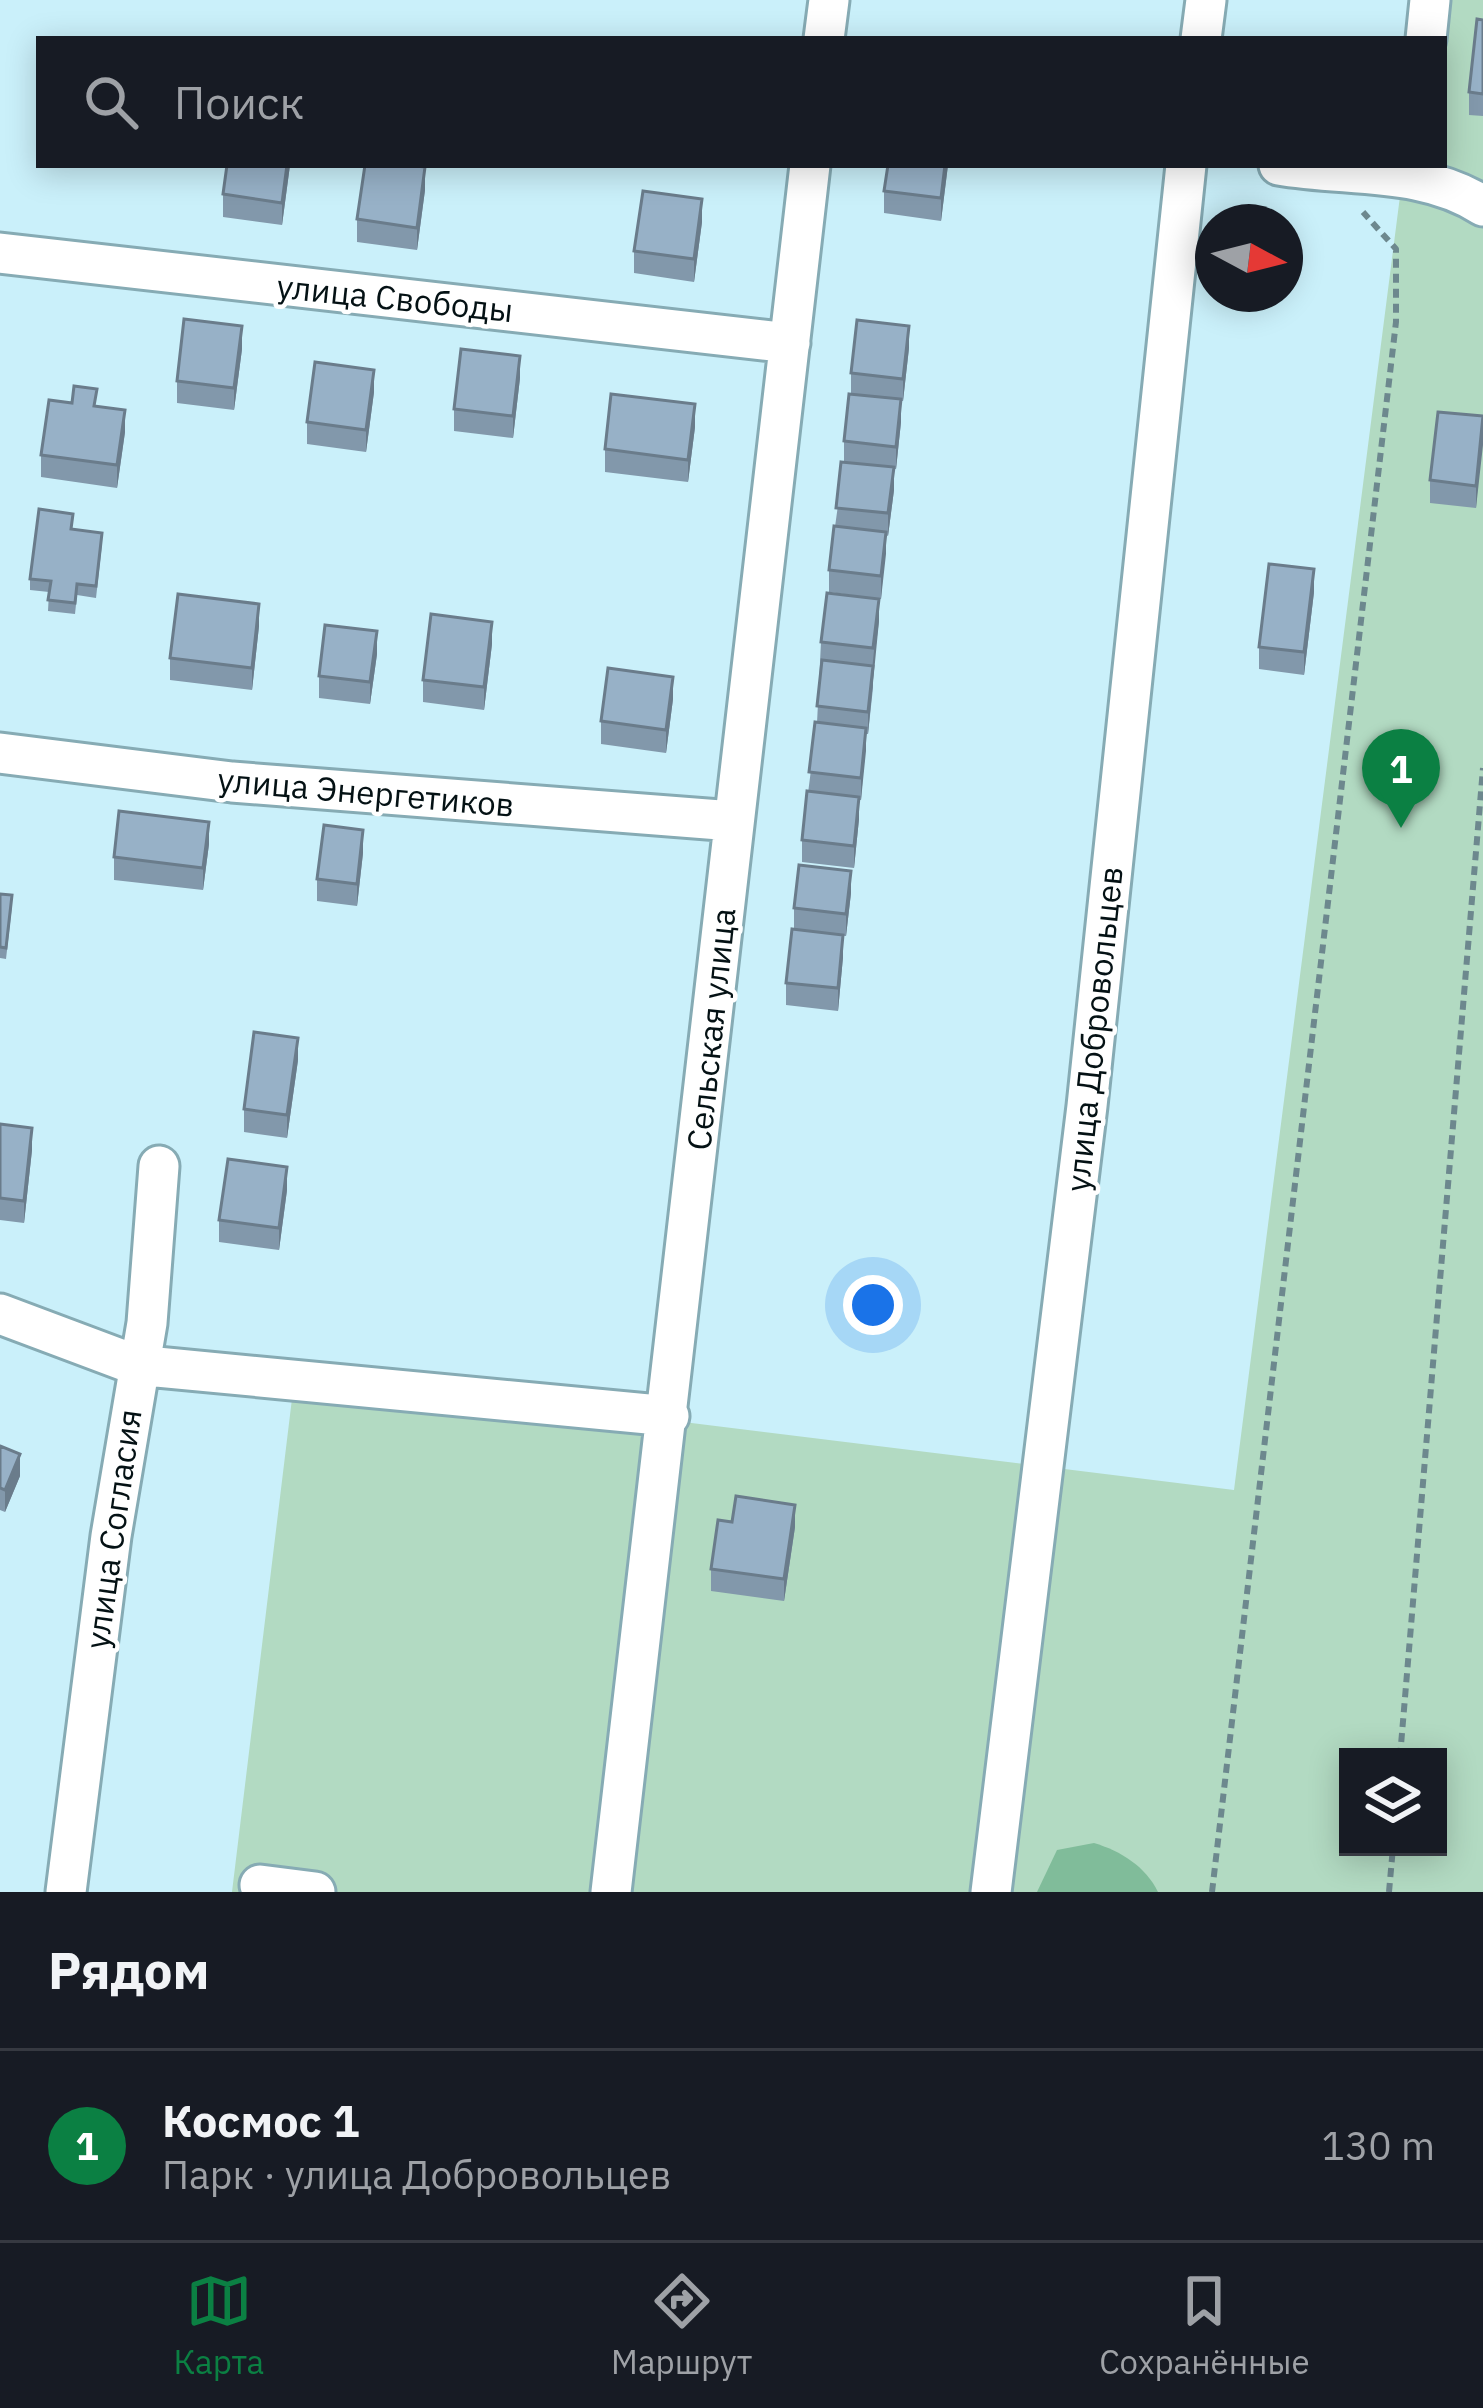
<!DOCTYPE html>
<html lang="ru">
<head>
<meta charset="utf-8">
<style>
  :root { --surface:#171b24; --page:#242831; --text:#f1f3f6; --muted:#9ea1a6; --line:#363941; --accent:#0b8043 }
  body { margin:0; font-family:"IBM Plex Sans",sans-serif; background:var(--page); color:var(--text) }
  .controls { position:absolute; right:36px; bottom:36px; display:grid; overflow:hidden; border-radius:0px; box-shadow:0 6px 30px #0003 }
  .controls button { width:108px; height:108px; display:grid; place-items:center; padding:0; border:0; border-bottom:3px solid var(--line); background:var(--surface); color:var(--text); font:60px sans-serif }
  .compass { position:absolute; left:1195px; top:204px; width:108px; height:108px; border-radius:50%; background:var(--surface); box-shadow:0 6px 30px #0003; rotate:97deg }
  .you { position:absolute; left:873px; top:1305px; width:42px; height:42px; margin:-30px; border:9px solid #fff; border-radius:50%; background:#1a73e8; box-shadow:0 0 0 18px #1a73e833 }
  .badge { display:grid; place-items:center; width:78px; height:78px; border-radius:50%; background:var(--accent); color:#fff; font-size:39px; font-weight:700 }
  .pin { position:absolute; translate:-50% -99px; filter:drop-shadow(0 3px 6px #0008) }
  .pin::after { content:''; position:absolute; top:63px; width:42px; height:36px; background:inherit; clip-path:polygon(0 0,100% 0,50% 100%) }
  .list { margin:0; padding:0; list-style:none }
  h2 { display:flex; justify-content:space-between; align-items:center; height:156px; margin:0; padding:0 48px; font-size:51px }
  h2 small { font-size:39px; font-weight:400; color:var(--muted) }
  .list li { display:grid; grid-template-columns:78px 1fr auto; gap:36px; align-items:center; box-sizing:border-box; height:192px; padding:0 48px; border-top:3px solid var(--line) }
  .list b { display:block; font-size:45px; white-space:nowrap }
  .list p { margin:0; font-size:39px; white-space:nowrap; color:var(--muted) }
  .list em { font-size:39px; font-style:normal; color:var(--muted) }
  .icon { flex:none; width:66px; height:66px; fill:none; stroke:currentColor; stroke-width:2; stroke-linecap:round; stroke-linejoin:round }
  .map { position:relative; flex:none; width:1483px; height:1892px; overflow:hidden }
  .search { position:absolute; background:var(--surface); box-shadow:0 6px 30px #0003; left:36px; right:36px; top:36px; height:132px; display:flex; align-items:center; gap:30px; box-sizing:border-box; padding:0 42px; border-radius:0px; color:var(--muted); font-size:45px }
  .sheet { height:348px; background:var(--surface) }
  nav { display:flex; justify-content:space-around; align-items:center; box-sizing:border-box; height:168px; border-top:3px solid var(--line); background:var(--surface); font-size:33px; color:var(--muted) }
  nav a { display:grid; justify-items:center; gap:6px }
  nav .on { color:var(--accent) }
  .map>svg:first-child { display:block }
  .green { fill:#b2dac2; fill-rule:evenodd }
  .forest { fill:#80bc9a }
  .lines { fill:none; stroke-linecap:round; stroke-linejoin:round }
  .minor-casing { stroke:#86abb4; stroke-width:45 }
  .path { stroke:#6d888e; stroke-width:6; stroke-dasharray:9 6; stroke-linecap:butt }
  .minor { stroke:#fff; stroke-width:39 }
  .wall { fill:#8298ab }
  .shaded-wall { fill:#6a7c8b }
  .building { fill:#97b1c7; stroke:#6a7c8b; stroke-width:3 }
  .labels { text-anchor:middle; stroke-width:9; stroke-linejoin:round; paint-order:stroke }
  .street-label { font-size:33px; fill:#041114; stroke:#fff }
</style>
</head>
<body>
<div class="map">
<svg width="1483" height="1892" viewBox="0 0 1483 1892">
  <rect width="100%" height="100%" fill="#caf0fa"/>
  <!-- green -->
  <path class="green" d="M1425 0H1483V1892H232L295 1374 1234 1490 1404 165H1444V39ZM1348 1757H1438V1847H1348Z"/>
  <!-- forest -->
  <path class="forest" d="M1094 1843C1121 1851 1146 1867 1158 1892H1037L1057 1850Z"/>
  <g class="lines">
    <!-- minor casing -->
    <g class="minor-casing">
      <path id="minor" d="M824 39 829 0
        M1201 39 1206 0
        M1426 39 1430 0
        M1279 165C1348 177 1423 167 1483 206
        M0 253 790 343
        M0 753 232 782 733 821
        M0 1314 136 1365 669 1416
        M260 1885 315 1892
        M66 1892 111 1536 147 1323 159 1166
        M611 1892 810 165
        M991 1892 1087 1106 1186 165"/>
    </g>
    <!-- path -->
    <path class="path" d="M1400 1757 1483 768
      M1212 1892 1396 322V249L1363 212
      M1389 1892 1393 1847"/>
    <!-- minor -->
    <use href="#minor" class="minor"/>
  </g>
  <!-- wall -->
  <path class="wall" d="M1483 20V116L1469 115V92Z
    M227 165H290L282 225 223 217V194Z
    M888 165H948L941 221 884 213V191Z
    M425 190 417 250 357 242V219Z
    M702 222 694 282 634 273V251Z
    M909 348 903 401H901V422L896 469H894V490L888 536 886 535 881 599 829 592V570L844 462V441L851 394V373Z
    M242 349 234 410 177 403V381Z
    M520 378 513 438 454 431V409Z
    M374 392 366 452 307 444V422Z
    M97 406 125 432 117 488 41 477V455Z
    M1483 416 1476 508 1430 503V480Z
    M695 427 688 482 605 472V449Z
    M72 529 102 544 96 598 77 595 75 614 48 611 49 592 30 590V579Z
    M1314 592 1304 675 1259 669V647Z
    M879 621 873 668V688L868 734H866L861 800H859V819L854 868 802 862V840L817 723 821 642Z
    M259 626 252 690 170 680V658Z
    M492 644 484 710 423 702V680Z
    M377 654 370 704 319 698V676Z
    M673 699 666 753 601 744V721Z
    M209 844 203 890 114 880V857Z
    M363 853 357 906 317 901V879Z
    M851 893 846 936H843V957L838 1011 786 1005V983L794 929V908Z
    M0 894 12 906 6 959 0 958Z
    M298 1060 287 1138 244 1132V1109Z
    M0 1124 32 1150 24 1223 0 1220Z
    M287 1190 279 1250 219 1242V1220Z
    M0 1446 20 1476 5 1512 0 1510Z
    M732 1522 795 1527 784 1601 711 1591V1569Z"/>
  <!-- shaded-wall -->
  <path class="shaded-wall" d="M287 165H290L282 225V203Z
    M945 165H948L941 221V198Z
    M425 167V190L417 250V228Z
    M702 199V222L694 282V259Z
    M242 326V349L234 410V388Z
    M909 326V348L903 401V379Z
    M520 356V378L513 438V416Z
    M374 370V392L366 452V430Z
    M901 399V422L896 469V447Z
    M695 404V427L688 482V460Z
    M125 410V432L117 488V465Z
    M1483 423V445L1476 508V486Z
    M894 467V490L888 536V513Z
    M886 532V554L881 599V576Z
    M1314 569V592L1304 675V652Z
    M879 599V621L868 734V712Z
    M259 604V626L252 690V668Z
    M492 622V644L484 710V687Z
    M377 631V654L370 704V682Z
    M673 677V699L666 753V730Z
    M866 728V751L861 800V778Z
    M859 797V819L854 868V846Z
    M209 822V844L203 890V868Z
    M363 830V853L357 906V884Z
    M851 871V893L846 936V914Z
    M843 935V957L838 1011V988Z
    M298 1038V1060L287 1138V1115Z
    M32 1128V1150L24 1223V1201Z
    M287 1167V1190L279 1250V1228Z
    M20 1454V1476L5 1512V1490Z
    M795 1505V1527L784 1601V1579Z"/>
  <!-- building -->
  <path class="building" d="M1477 19 1483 20V94L1469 92Z
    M227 165H287L282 203 223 194Z
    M365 165H408L425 167 417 228 357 219Z
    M888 165H945L941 198 884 191Z
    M643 191 702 199 694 259 634 251Z
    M184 319 242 326 234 388 177 381Z
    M857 320 909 326 903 379 851 373Z
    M461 349 520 356 513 416 454 409Z
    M315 362 374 370 366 430 307 422Z
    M74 386 97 389 94 406 125 410 117 465 41 455 49 400 72 403Z
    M611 394 695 404 688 460 605 449Z
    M849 394 901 399 896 447 844 441Z
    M1438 412 1483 416 1476 486 1430 480Z
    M841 462 894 467 888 513 836 508Z
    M39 509 73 514 71 529 102 533 96 586 77 584 75 603 48 600 51 581 30 579Z
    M834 526 886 532 881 576 829 570Z
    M1269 564 1314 569 1304 652 1259 647Z
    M827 593 879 599 873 648 821 642Z
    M178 594 259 604 252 668 170 658Z
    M431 614 492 622 484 687 423 680Z
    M325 625 377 631 370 682 319 676Z
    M822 660 873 666 868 712 817 706Z
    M608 668 673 677 666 730 601 721Z
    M815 722 866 728 861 778 809 772Z
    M807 791 859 797 854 846 802 840Z
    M119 811 209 822 203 868 114 857Z
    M324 825 363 830 357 884 317 879Z
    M799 865 851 871 846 914 794 908Z
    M0 894 12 895 6 948 0 947Z
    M792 929 843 935 838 988 786 983Z
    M254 1032 298 1038 287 1115 244 1109Z
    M0 1124 32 1128 24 1201 0 1198Z
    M228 1159 287 1167 279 1228 219 1220Z
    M0 1446 20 1454 5 1490 0 1488Z
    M736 1496 795 1505 784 1579 711 1569 718 1520 732 1522Z"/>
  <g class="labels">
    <!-- street labels -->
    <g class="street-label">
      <text transform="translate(395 298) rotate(6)" y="12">улица Свободы</text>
      <text transform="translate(366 792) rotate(5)" y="12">улица Энергетиков</text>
      <text transform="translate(711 1029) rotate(-84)" y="12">Сельская улица</text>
      <text transform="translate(1094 1029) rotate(-84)" y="12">улица Добровольцев</text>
      <text transform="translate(113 1529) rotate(-82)" y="12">улица Согласия</text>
    </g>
  </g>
</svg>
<div class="controls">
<button><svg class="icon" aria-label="layers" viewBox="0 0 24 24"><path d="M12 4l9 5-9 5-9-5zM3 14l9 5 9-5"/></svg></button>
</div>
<svg class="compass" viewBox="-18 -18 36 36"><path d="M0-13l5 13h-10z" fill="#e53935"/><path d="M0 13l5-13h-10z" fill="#9ea1a6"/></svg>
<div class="you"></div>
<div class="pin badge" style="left:1401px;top:828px">1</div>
<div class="search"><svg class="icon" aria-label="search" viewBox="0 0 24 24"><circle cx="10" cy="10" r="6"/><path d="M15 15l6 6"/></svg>Поиск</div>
</div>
<section class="sheet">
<h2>Рядом<small></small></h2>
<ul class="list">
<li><span class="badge">1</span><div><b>Космос 1</b><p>Парк · улица Добровольцев</p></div><em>130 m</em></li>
</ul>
</section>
<nav>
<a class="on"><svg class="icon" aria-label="map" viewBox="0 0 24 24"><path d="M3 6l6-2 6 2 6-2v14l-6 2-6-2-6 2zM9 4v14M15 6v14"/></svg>Карта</a>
<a><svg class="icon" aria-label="directions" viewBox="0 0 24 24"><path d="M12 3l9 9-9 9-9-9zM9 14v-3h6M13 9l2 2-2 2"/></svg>Маршрут</a>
<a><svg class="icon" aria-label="saved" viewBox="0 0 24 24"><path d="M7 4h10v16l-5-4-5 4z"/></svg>Сохранённые</a>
</nav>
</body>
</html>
